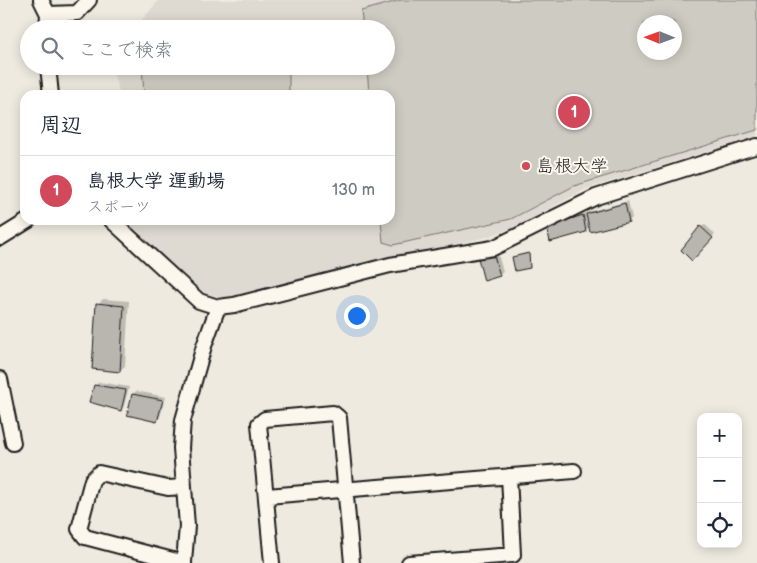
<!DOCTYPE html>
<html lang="ja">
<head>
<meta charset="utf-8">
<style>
  :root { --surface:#fff; --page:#f6f6f7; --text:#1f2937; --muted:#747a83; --line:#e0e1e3; --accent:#d1495b }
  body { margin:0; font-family:"Balsamiq Sans","Klee One",sans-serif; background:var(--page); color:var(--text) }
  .controls { position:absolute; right:15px; bottom:15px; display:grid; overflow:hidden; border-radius:10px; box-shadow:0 2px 12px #0003 }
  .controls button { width:45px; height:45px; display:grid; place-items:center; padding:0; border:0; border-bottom:1px solid var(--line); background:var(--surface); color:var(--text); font:25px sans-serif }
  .compass { position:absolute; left:637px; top:15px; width:45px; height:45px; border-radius:50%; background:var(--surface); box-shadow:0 2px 12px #0003; rotate:271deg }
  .you { position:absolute; left:356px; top:315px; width:18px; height:18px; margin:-12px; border:4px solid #fff; border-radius:50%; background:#1a73e8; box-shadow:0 0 0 8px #1a73e833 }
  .badge { display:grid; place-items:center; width:32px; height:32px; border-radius:50%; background:var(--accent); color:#fff; font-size:16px; font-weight:700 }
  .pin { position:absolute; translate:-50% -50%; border:2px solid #fff; box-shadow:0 1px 5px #0006 }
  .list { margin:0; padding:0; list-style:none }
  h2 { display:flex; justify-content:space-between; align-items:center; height:65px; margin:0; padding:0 20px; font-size:21px }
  h2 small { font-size:16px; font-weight:400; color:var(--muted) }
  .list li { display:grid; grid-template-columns:32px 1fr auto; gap:15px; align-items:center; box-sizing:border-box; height:70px; padding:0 20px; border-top:1px solid var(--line) }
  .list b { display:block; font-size:19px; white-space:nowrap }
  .list p { margin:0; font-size:16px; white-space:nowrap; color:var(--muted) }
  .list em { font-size:16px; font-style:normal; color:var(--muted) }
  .icon { flex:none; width:28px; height:28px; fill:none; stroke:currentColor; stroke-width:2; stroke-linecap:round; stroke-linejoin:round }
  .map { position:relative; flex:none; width:757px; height:563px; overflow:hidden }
  .search { position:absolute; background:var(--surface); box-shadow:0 2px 12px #0003; left:20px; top:20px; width:375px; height:55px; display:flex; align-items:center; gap:12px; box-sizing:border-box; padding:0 18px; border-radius:28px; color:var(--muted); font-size:19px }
  .panel { position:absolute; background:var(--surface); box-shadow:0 2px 12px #0003; left:20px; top:90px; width:375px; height:135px; border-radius:15px }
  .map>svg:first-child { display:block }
  .built { fill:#dedad1; fill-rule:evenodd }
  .green { fill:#ceccc2; stroke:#75746f; fill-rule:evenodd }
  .shadow { fill:#0003 }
  .building { fill:#b9b6af; stroke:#1c1c1c }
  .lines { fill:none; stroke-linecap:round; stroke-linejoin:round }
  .street-casing { stroke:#1c1c1c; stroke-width:18 }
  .street { stroke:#fbf7ec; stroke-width:14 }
  .poi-dot { fill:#d1495b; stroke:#fbf7ec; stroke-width:2 }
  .labels { text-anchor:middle; stroke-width:4; stroke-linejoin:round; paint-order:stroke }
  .poi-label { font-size:18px; fill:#1c1c1c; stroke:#fbf7ec; text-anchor:start }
</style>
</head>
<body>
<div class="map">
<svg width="757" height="563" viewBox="0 0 757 563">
  <rect width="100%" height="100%" fill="#eeeadf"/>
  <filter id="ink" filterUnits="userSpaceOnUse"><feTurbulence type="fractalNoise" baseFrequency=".02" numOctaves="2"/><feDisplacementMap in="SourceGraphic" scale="10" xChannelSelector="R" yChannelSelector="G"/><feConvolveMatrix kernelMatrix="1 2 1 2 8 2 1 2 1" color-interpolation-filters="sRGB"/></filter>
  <g filter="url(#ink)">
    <!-- built -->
    <path class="built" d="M159 0H757V136L586 189 515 227 487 237 227 298 202 293 123 220H390V95H120L111 66H386V29H134ZM644 22H674V52H644Z"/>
    <!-- green -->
    <path class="green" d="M401 0H757V130L574 186 511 219 393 245 383 242 381 220H390V95H369L367 66H386V29H363L361 11ZM674 22V52H644V22Z
      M142 66H289V95H144Z"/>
    <!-- shadow -->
    <path class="shadow" d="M628 201 632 218 629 221 590 227 585 231 552 224 586 213V215L591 211Z
      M704 224 715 234 692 259 701 227Z
      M497 250 503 272 499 275 479 258Z
      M530 252V267L514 257 515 256Z
      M103 299 129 301 125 366 119 371 98 304Z
      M99 382 129 387 124 406 121 410 95 386Z
      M136 391 166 397 160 417 156 421 129 414 133 394Z"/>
    <!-- building -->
    <path class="building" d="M625 203 629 222 590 232 586 214Z
      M583 215 586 232 550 242 547 227Z
      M700 226 713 238 692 261 681 250Z
      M493 252 500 276 484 281 478 258Z
      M529 253 530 268 515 271 512 257Z
      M96 303 124 306 120 372 92 369Z
      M94 385 126 390 121 411 89 402Z
      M132 394 163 400 157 422 127 415Z"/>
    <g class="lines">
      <!-- street casing -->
      <g class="street-casing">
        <path id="street" d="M41 0 48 14 47 29
          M48 14 77 13 89 0
          M48 66 51 95
          M111 220 199 301 218 307 234 305 390 265 493 248 596 197 757 146
          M0 238 29 220
          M0 379 13 443
          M184 487 168 488 99 473 92 480 79 529 85 537 184 563
          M267 496 574 471
          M184 562 187 526 181 448 183 420 204 346 218 307
          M272 563 259 424 265 419 333 413 339 418 352 563
          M409 563 513 555 509 476"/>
      </g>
      <!-- street -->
      <use href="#street" class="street"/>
    </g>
  </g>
  <!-- markers -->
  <circle class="poi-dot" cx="526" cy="166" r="5"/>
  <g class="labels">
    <!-- poi labels -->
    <g class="poi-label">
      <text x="536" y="172">島根大学</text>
    </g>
  </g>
</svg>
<div class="controls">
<button>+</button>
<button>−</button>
<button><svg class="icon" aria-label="locate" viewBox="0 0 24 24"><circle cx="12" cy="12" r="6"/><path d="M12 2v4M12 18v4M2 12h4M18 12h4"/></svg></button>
</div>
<svg class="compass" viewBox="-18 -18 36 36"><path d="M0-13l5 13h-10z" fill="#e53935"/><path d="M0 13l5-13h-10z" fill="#747a83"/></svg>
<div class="you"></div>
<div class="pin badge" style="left:574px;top:112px">1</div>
<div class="search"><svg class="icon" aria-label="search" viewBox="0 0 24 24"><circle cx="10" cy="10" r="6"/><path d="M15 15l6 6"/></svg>ここで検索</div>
<section class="panel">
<h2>周辺<small></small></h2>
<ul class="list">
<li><span class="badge">1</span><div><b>島根大学 運動場</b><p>スポーツ</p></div><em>130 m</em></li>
</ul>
</section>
</div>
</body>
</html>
